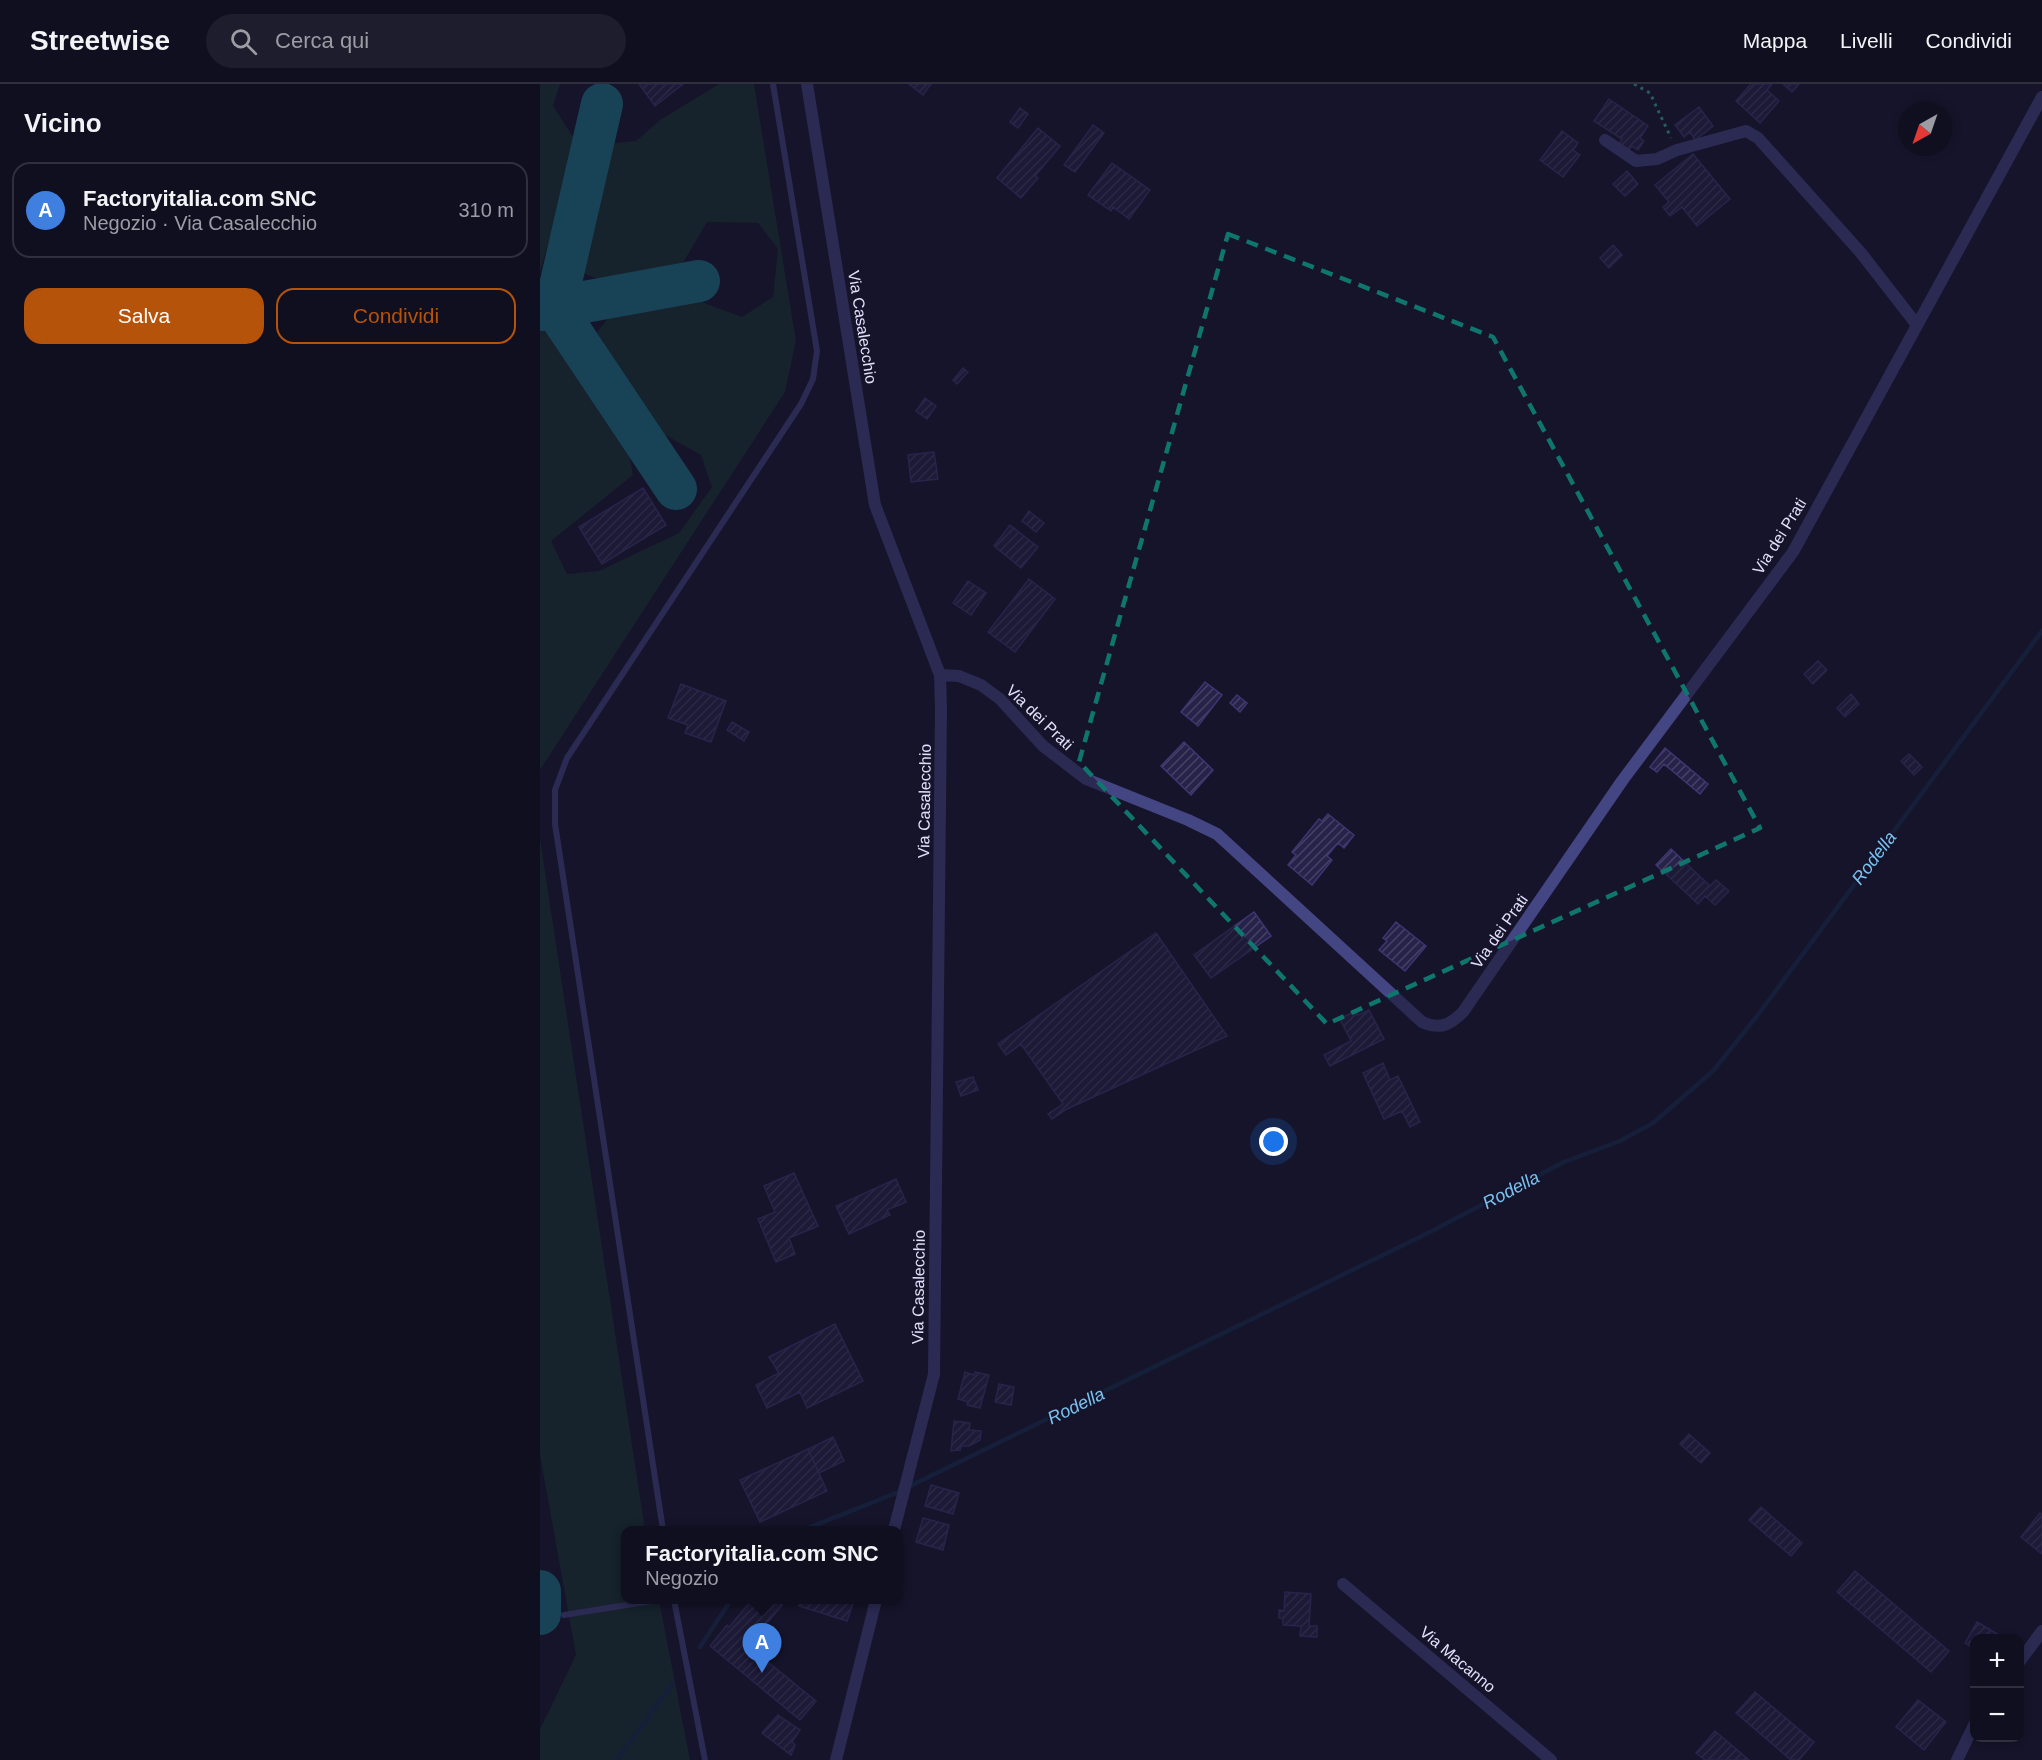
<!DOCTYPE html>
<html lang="it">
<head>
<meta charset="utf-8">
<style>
  :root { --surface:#100f20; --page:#1e1d2d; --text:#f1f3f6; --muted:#9c9ca5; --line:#302f3e; --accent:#b45309 }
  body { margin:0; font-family:Helvetica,sans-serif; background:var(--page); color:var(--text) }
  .controls { position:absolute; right:18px; bottom:18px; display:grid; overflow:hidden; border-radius:12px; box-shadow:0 3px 9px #0003 }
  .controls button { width:54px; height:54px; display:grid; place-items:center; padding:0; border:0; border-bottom:2px solid var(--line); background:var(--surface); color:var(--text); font:30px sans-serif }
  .compass { position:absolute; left:1358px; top:18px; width:54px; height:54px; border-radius:50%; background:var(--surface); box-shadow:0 3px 9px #0003; rotate:220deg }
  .you { position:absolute; left:734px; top:1058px; width:21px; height:21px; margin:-15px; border:4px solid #fff; border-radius:50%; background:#1a73e8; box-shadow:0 0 0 9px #1a73e833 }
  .badge { display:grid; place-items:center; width:39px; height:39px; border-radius:50%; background:var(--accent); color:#fff; font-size:20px; font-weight:700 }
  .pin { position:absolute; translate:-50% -50px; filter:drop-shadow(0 2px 3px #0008) }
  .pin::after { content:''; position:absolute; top:32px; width:21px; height:18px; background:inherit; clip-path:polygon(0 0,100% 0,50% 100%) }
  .popup { position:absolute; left:81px; top:1442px; width:282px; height:78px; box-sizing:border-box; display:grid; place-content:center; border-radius:12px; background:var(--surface); filter:drop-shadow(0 2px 4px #0005); font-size:20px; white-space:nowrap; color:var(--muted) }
  .popup b { font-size:22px; color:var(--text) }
  .popup::after { content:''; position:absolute; left:50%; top:100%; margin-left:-12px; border:12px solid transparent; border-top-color:var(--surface) }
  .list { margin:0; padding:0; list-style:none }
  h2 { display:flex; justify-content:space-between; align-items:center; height:78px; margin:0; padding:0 24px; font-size:26px }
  h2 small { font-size:20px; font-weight:400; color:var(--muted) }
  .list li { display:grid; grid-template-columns:39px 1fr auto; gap:18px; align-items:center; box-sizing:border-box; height:96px; margin:0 12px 12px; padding:0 12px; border:2px solid var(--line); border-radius:18px }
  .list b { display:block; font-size:22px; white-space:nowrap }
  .list p { margin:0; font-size:20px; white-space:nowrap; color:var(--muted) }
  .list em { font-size:20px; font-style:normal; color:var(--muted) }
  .actions { display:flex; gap:12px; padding:18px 24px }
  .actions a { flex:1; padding:14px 0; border:2px solid var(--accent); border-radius:18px; text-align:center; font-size:21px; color:var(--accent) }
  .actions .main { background:var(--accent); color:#fff }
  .icon { flex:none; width:33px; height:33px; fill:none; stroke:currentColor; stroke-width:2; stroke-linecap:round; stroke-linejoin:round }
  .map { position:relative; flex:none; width:1502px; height:1676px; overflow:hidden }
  header { display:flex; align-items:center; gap:36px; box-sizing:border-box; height:84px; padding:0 30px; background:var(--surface); border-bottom:2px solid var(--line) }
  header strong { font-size:28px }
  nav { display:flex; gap:33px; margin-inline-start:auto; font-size:21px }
  .search { width:420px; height:54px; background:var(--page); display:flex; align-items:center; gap:15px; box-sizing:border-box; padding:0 21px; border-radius:33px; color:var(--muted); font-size:22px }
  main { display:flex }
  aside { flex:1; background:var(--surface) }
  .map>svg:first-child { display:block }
  .green { fill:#183330 }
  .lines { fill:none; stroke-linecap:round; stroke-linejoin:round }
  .stream { stroke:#152e4d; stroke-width:4.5 }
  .taxiway { stroke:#1b7b89; stroke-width:42 }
  .building { fill:url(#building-hatch); stroke:#3e3672; stroke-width:1.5 }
  .path { stroke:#3eb2a2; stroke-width:3; stroke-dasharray:3 4.5; stroke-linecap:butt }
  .service { stroke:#444684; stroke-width:6 }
  .minor { stroke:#444684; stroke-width:12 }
  .marked { fill:none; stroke:#0f766e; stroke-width:4.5; stroke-dasharray:12 8; stroke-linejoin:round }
  .labels { text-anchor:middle; stroke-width:4.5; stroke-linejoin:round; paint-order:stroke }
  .street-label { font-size:16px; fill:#e1e0fc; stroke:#16142a }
  .water-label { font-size:18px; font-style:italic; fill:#79c2f1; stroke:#16142a }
</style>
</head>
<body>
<header>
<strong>Streetwise</strong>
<div class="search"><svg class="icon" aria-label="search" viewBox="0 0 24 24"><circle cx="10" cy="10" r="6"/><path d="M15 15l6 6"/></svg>Cerca qui</div>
<nav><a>Mappa</a><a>Livelli</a><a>Condividi</a></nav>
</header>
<main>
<aside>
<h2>Vicino<small></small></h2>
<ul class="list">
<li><span class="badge" style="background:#3f7fe0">A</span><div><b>Factoryitalia.com SNC</b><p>Negozio · Via Casalecchio</p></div><em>310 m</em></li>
</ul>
<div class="actions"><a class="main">Salva</a><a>Condividi</a></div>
</aside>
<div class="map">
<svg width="1502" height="1676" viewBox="0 0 1502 1676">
  <defs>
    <pattern id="building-hatch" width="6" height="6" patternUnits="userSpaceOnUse" patternTransform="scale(1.5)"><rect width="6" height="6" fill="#272249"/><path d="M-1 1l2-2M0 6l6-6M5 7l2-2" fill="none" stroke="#464264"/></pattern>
  </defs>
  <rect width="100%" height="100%" fill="#16142a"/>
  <!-- green -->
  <path class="green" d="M0 0H20L13 22 37 59 0 188Z
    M179 0H214L256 257 245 308 0 686V243L15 249 88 364 93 391 11 457 27 490 59 487 139 449 172 403 161 371 118 347 57 248 75 226 156 216 202 233 233 213 238 165 218 139 167 138 141 182 66 198 45 190 35 169 67 60 96 57 120 36Z
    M0 755 105 1446H86V1516H119L150 1676H0V1645L36 1571 0 1371Z"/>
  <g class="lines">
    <!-- stream -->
    <path class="stream" d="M368 1403 886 1150 1024 1078 1080 1057 1113 1039 1173 987 1217 932 1502 547
      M263 1446 361 1407
      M160 1563 191 1516
      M77 1676 133 1599"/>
    <!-- taxiway -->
    <path class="taxiway" d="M62 20 15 224 136 405
      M0 226 159 197
      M0 1507V1530"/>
  </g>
  <!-- building -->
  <path class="building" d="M99 0H143L115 22Z
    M369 0H391L383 11Z
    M1211 0H1232L1227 6 1239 17 1220 39 1196 17Z
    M1243 0H1259L1252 8Z
    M1069 15 1108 42 1100 54 1104 57 1098 66 1092 62 1089 66 1079 60 1082 55 1054 37Z
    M1159 23 1173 42 1155 56 1150 48 1144 53 1135 41Z
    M480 24 488 30 478 44 470 38Z
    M553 41 564 49 535 88 524 81Z
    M498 44 520 62 495 92 498 94 481 114 457 94Z
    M1022 47 1038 59 1033 66 1040 71 1023 93 1000 76Z
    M1153 70 1190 115 1157 142 1142 123 1130 132 1123 123 1129 118 1115 101Z
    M572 79 610 106 589 135 573 123 571 127 548 111Z
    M1087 87 1098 100 1085 112 1073 100Z
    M1073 161 1082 171 1069 184 1060 174Z
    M423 284 428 288 417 300 413 296Z
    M385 314 396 322 387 335 376 327Z
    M394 368 398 395 371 398 368 371Z
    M103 404 126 441 62 480 39 443Z
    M489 427 504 439 496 448 482 437Z
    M470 441 498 463 481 484 454 462Z
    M489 495 515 515 475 568 448 548Z
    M428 497 446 509 431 531 413 519Z
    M1278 577 1287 586 1273 600 1264 590Z
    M665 598 682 611 658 642 641 628Z
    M141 600 186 617 171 658 145 649 148 641 128 634Z
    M1311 610 1319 620 1305 633 1297 624Z
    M697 611 707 619 700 628 690 619Z
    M192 638 209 648 204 657 187 646Z
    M644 658 673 686 651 711 621 682Z
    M1125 664 1168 700 1160 710 1124 680 1117 688 1110 683Z
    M1369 670 1382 683 1374 691 1361 677Z
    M788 730 814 751 804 764 798 759 787 772 792 776 772 801 748 781 756 771 752 768 779 735 782 737Z
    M1131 765 1170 802 1176 796 1189 807 1175 821 1165 812 1158 820 1116 781Z
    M714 828 731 852 671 894 654 871Z
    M856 838 886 862 865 887 839 866 847 857 843 854Z
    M616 849 687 952 527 1025 512 1035 508 1030 523 1020 481 960 466 971 458 960Z
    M829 926 844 955 790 982 784 971 811 957 800 935 816 927 818 931Z
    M843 979 850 996 858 992 880 1038 870 1043 862 1027 844 1035 823 989Z
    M433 993 438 1006 421 1012 416 998Z
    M254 1089 278 1142 249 1154 255 1170 236 1178 218 1135 235 1128 224 1102Z
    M356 1095 366 1118 347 1126 350 1131 309 1150 296 1122Z
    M295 1240 323 1297 267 1324 260 1308 227 1324 216 1301 239 1289 229 1273Z
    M425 1288 434 1291 435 1288 449 1291 440 1324 427 1321 428 1318 418 1315Z
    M459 1300 474 1303 471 1321 455 1318Z
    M414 1337 430 1339 429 1346 441 1347 440 1356 429 1362H421L420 1366 411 1367Z
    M1149 1350 1170 1369 1161 1379 1140 1360Z
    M293 1353 304 1377 279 1389 268 1365Z
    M268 1365 287 1407 220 1438 200 1396Z
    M391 1401 419 1409 413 1430 385 1422Z
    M1221 1423 1262 1459 1251 1472 1209 1436Z
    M1500 1429 1502 1431V1470L1481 1453Z
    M383 1434 409 1441 403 1466 376 1458Z
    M1315 1487 1409 1567 1391 1588 1297 1508Z
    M745 1508 771 1510 769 1542H777V1553L760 1552 761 1542 743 1541V1535L739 1534V1526L744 1527Z
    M212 1516H236L242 1521 208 1562 276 1617 260 1636 170 1562 187 1541 189 1543Z
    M261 1516H314L307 1537 259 1522Z
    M1437 1538 1464 1554H1434V1565L1425 1559Z
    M1215 1608 1274 1658 1259 1676H1251L1196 1629Z
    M1378 1616 1406 1638 1384 1666 1356 1643Z
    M238 1631 260 1646 252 1658 255 1661 251 1671 222 1649Z
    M1175 1647 1209 1676H1165L1156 1669Z"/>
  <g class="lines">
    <!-- path -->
    <path class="path" d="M1094 0 1110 9 1131 54"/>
    <!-- service -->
    <path class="service" d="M123 1446 15 740V706L27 674 261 320 273 295 277 267 233 0
      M134 1516 165 1676
      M24 1531 118 1516"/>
    <!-- minor -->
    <path class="minor" d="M267 0 335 421 400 591 401 625 394 1290 354 1446
      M1065 56 1096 77 1117 75 1137 66 1206 47 1218 54 1321 169 1377 241
      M400 591 419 592 441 601 460 615 503 662 546 695 648 736 677 750 882 938C900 946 910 941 923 928L1082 697 1253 468 1502 13
      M803 1500 1011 1676
      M1480 1577 1502 1547
      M296 1676 336 1516
      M1417 1676 1434 1641"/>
  </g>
  <!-- marked area -->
  <path d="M0 0H1502V1676H0ZM688 150 953 253 1220 744 787 940 539 678Z" fill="#16142a" fill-opacity=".55" fill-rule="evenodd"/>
  <path class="marked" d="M688 150 953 253 1220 744 787 940 539 678Z"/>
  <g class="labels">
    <!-- street labels -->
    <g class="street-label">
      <text transform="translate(323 243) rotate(81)" y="6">Via Casalecchio</text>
      <text transform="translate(1239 452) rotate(-58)" y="6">Via dei Prati</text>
      <text transform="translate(500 633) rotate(44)" y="6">Via dei Prati</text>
      <text transform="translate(384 717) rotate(-89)" y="6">Via Casalecchio</text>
      <text transform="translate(959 847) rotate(-55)" y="6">Via dei Prati</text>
      <text transform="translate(378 1203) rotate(-89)" y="6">Via Casalecchio</text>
      <text transform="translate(918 1575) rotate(40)" y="6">Via Macanno</text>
    </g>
    <!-- water labels -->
    <g class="water-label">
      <text transform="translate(1334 774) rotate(-53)" y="6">Rodella</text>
      <text transform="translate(971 1106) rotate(-28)" y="6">Rodella</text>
      <text transform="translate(536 1322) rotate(-26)" y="6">Rodella</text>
    </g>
  </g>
</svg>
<div class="controls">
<button>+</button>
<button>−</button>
</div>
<svg class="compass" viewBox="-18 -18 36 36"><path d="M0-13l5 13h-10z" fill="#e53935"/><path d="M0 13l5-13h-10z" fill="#9c9ca5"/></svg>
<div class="you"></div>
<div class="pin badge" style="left:222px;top:1589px;background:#3f7fe0">A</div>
<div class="popup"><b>Factoryitalia.com SNC</b>Negozio</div>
</div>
</main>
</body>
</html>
